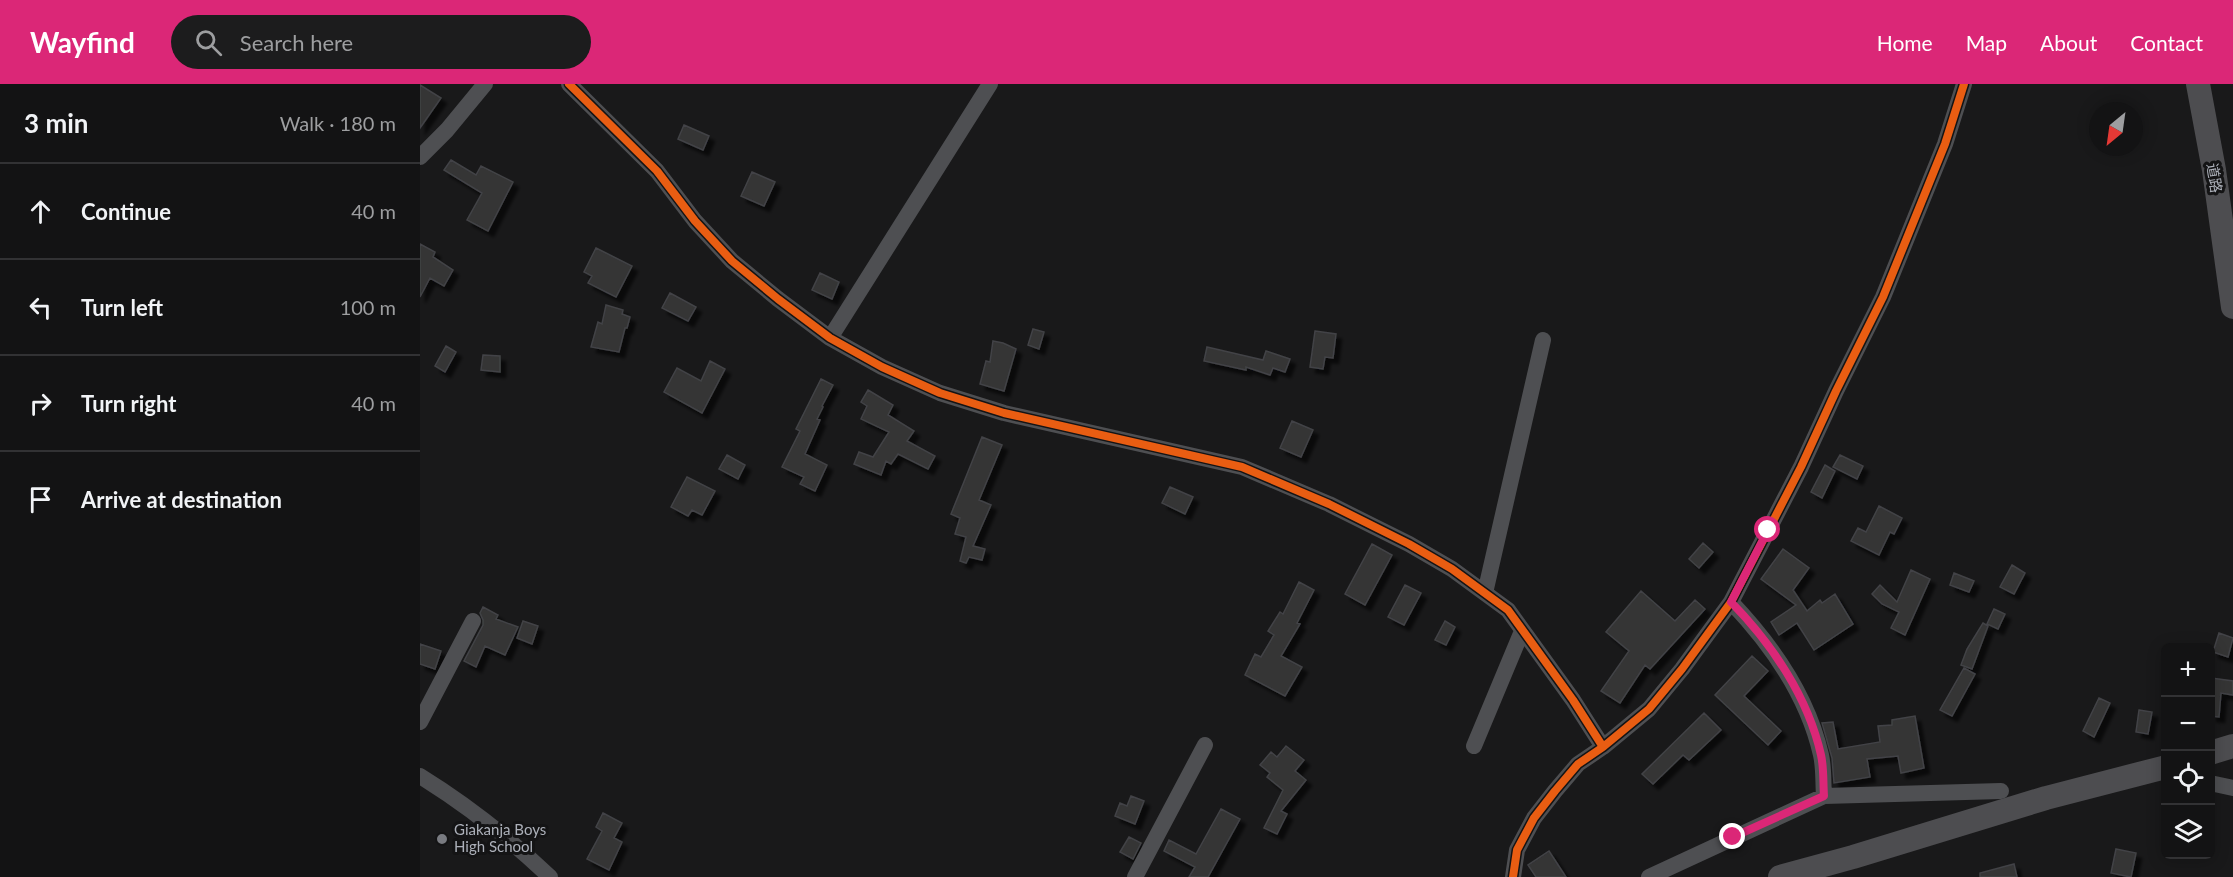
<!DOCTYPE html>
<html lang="en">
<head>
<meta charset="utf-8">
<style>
  :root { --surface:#131314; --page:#1c1c1d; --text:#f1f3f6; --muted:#9d9ea0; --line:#323234; --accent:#db2777 }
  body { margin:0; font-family:Lato,"Noto Sans SC",sans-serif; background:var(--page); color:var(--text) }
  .controls { position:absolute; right:18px; bottom:18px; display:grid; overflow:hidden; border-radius:9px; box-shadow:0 3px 15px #0003 }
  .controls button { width:54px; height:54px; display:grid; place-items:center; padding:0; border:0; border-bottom:2px solid var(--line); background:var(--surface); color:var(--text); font:30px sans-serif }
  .compass { position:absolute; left:1669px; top:18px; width:54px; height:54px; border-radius:50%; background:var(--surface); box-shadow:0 3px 15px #0003; rotate:209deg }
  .stop { position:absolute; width:18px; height:18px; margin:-14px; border:4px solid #db2777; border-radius:50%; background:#fff }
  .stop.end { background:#db2777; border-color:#fff; box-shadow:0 2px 6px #0008 }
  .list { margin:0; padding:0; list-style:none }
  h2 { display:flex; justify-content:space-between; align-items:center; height:78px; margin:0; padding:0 24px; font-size:26px }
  h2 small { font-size:20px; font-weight:400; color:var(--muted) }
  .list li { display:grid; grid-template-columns:39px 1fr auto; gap:18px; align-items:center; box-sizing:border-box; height:96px; padding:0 24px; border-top:2px solid var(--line) }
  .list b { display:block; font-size:22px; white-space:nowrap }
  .list em { font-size:20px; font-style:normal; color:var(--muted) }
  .icon { flex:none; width:33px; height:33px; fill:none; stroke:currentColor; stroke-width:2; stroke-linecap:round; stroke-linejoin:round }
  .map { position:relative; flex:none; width:1813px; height:793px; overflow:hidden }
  header { display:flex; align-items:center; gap:36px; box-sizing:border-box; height:84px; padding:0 30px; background:var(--accent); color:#fff }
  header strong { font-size:28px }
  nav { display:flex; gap:33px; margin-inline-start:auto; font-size:21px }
  .search { width:420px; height:54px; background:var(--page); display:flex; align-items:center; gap:15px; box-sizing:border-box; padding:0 21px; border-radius:33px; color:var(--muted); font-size:22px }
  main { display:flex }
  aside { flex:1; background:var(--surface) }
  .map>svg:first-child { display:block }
  .building { fill:#343435; stroke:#424346; stroke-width:1.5; filter:url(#shadow) }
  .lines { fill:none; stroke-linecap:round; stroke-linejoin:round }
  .minor { stroke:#4e4f52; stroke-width:16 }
  .secondary { stroke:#4d4d50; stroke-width:24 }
  .cycleway-casing { stroke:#141415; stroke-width:11 }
  .cycleway { stroke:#e95d12; stroke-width:8 }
  .route { stroke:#db2777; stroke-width:8 }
  .poi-dot { fill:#797b81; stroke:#141415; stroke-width:2 }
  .labels { text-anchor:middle; stroke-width:6; stroke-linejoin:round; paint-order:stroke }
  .street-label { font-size:15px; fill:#acb0b9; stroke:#141415 }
  .poi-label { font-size:15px; fill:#acb0b9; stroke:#141415; text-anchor:start }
</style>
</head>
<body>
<header>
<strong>Wayfind</strong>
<div class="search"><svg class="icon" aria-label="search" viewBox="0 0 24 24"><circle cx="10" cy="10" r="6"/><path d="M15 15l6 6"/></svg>Search here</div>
<nav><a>Home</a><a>Map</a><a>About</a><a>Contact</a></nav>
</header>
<main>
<aside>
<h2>3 min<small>Walk · 180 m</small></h2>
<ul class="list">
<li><svg class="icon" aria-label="ahead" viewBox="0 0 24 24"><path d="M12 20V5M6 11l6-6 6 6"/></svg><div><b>Continue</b></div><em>40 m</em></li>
<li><svg class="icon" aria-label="left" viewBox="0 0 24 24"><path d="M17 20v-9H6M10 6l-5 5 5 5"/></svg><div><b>Turn left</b></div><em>100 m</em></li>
<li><svg class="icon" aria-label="right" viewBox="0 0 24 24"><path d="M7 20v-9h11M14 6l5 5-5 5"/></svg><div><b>Turn right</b></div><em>40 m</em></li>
<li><svg class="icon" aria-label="arrive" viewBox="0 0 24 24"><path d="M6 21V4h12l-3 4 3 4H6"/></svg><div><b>Arrive at destination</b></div></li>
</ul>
</aside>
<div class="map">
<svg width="1813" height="793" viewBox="0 0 1813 793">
  <defs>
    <filter id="shadow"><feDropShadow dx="5.5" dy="5.5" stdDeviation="1.5" flood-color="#0009"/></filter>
  </defs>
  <rect width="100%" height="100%" fill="#19191a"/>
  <!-- building -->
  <path class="building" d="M0 1 21 14 0 44Z
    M264 41 289 52 283 66 258 55Z
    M31 76 56 91 61 82 93 98 68 147 47 136 62 109 24 86Z
    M332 88 355 98 344 122 321 112Z
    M0 160 15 168 13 173 33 186 24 202 10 194 0 213Z
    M176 164 212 182 196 213 168 199 172 192 164 188Z
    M400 189 419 198 412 215 392 206Z
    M250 209 276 223 268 237 242 224Z
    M186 221 203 226 202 230 210 233 207 244H205L199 268 171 263 178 238 182 240Z
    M613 245 624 248 619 265 608 261Z
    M895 247 916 250 913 274 905 273 903 285 890 283Z
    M573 257 583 259 596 265 584 307 560 300 566 277 570 278Z
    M26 262 36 268 25 288 15 282Z
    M787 263 843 276 846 267 870 275 865 288 853 284 850 291 826 283V286L784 277Z
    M63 271 80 272V288L61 286Z
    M290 277 305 285 282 329 244 308 257 284 281 297Z
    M401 295 413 301 402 322 403 323 397 335 400 336 385 370 407 381 395 407 380 400 384 393 362 383 380 347 376 345Z
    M448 306 473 321 468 331 494 347 487 357 515 372 508 385 478 370 471 380 466 377 461 391 434 380 439 368 453 373 469 348 441 335 447 322 441 318Z
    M872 337 893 346 881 373 860 364Z
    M562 353 582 361 559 416 571 421 553 462 565 465 562 476 549 473 546 479 540 477 546 453 535 450 540 434 531 430Z
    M307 371 325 381 318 395 299 385Z
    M1420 371 1443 382 1437 395 1413 383Z
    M1405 381 1415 387 1402 414 1391 408Z
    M267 393 295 407 282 431 272 426 268 432 251 423Z
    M750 403 773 413 765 430 742 419Z
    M1459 422 1482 434 1474 450 1470 448 1459 471 1431 457 1438 444 1446 448Z
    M1283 459 1293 468 1279 484 1269 475Z
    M952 460 972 471 945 521 925 510Z
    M1363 465 1389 484 1373 506 1387 527 1400 516 1402 519 1415 510 1433 540 1394 566 1377 539 1359 551 1351 538 1376 521 1341 495Z
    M1592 481 1605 489 1594 510 1580 503Z
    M1491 486 1510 495 1485 551 1471 544 1479 528 1462 520 1452 510 1460 501 1477 518Z
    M1534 489 1554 497 1549 508 1530 501Z
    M879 498 894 506 877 539 880 540 861 572 882 583 865 612 825 591 835 570 841 573 854 551 848 547 860 528 863 530Z
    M985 501 1001 509 984 541 968 533Z
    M1221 507 1255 537 1275 516 1285 525 1230 585 1225 581 1200 619 1181 607 1209 567 1186 548Z
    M63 523 78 531 76 535 98 543 85 571 65 562 56 583 44 577 63 541V536L60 529Z
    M1574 525 1585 530 1578 545 1567 540Z
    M103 537 118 542 112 560 97 554Z
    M1025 537 1035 543 1026 561 1015 556Z
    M1563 539 1568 542 1552 585 1541 581 1547 565Z
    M1799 549 1813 554 1808 573 1793 568Z
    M0 560 21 567 15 585 0 580Z
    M1332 572 1348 587 1324 612 1361 647 1348 661 1295 611Z
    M1544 584 1555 590 1532 632 1520 626Z
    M1791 594 1813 597V611L1801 609 1799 633 1791 632Z
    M1679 614 1690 619 1674 653 1663 647Z
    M1719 626 1732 628 1728 650 1716 648Z
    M1284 629 1301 646 1269 676 1263 671 1233 700 1222 690Z
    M1495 632 1504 684 1481 689 1478 672 1447 675 1450 693 1414 699 1412 674 1402 639 1413 638 1418 665 1460 658 1458 642 1472 641V636Z
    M866 662 884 676 875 687 886 696 861 727 867 730 857 750 844 744 863 706 847 693 850 689 840 681 851 668 857 673Z
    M711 712 724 717 715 740 695 732 700 719 707 722Z
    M801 725 820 735 788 793H769L775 783 744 767 749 756 776 770Z
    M183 729 202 739 194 754 202 758 189 786 167 775 182 747 176 743Z
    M709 753 721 759 713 775 700 768Z
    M1696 765 1716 769 1711 793 1691 789Z
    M1129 767 1146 793H1116L1108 781Z
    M1594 780 1597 793H1560V789Z"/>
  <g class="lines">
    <!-- minor -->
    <path class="minor" d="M149 0 237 87 275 137 312 177 358 215 410 254 462 283 520 309 584 329 822 383 909 420 989 460 1032 485 1088 526 1153 616 1183 663
      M0 73 27 46 65 0
      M410 254 570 0
      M1065 509 1123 256
      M0 638 53 537
      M1054 662 1102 547
      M0 692C47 721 90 755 130 793
      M1790 699 1813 704
      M1404 712 1581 707
      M715 793 785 661
      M1093 793 1097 766 1114 734 1135 707 1158 680 1183 663 1229 625 1262 585 1311 518 1381 383 1416 307 1463 213 1525 60 1544 0
      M1229 793 1404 712C1403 698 1404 684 1401 671 1388 613 1351 560 1311 518"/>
    <!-- secondary -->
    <path class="secondary" d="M1778 0 1794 86 1813 223
      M1790 669 1813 662
      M1360 793 1433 773 1626 714 1746 683"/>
    <!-- cycleway casing -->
    <g class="cycleway-casing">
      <path id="cycleway" d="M149 0 237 87 275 137 312 177 358 215 410 254 462 283 520 309 584 329 822 383 909 420 989 460 1032 485 1088 526 1153 616 1183 663
        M1093 793 1097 766 1114 734 1135 707 1158 680 1183 663 1229 625 1262 585 1311 518 1381 383 1416 307 1463 213 1525 60 1544 0"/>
    </g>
    <!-- cycleway -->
    <use href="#cycleway" class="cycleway"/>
  </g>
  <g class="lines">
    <!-- route -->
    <path class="route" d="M1313 753 1404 712C1403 698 1404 684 1401 671 1388 613 1352 560 1311 518L1348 446"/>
  </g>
  <!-- markers -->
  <circle class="poi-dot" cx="22" cy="755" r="6"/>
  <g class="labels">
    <!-- street labels -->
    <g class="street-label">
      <text transform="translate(1794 94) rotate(81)" y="5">道路</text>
    </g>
    <!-- poi labels -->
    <g class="poi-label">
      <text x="34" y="751">Giakanja Boys<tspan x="34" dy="17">High School</tspan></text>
    </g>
  </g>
</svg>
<div class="controls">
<button>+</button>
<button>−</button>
<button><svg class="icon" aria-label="locate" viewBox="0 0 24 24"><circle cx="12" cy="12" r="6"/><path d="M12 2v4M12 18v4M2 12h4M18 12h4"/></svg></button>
<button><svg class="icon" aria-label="layers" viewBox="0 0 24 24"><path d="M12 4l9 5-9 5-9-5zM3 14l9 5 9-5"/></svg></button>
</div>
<svg class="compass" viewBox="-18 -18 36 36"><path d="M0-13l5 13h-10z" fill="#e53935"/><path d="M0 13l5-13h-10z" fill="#9d9ea0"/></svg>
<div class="stop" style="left:1348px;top:446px"></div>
<div class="stop end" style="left:1313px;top:753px"></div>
</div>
</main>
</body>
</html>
